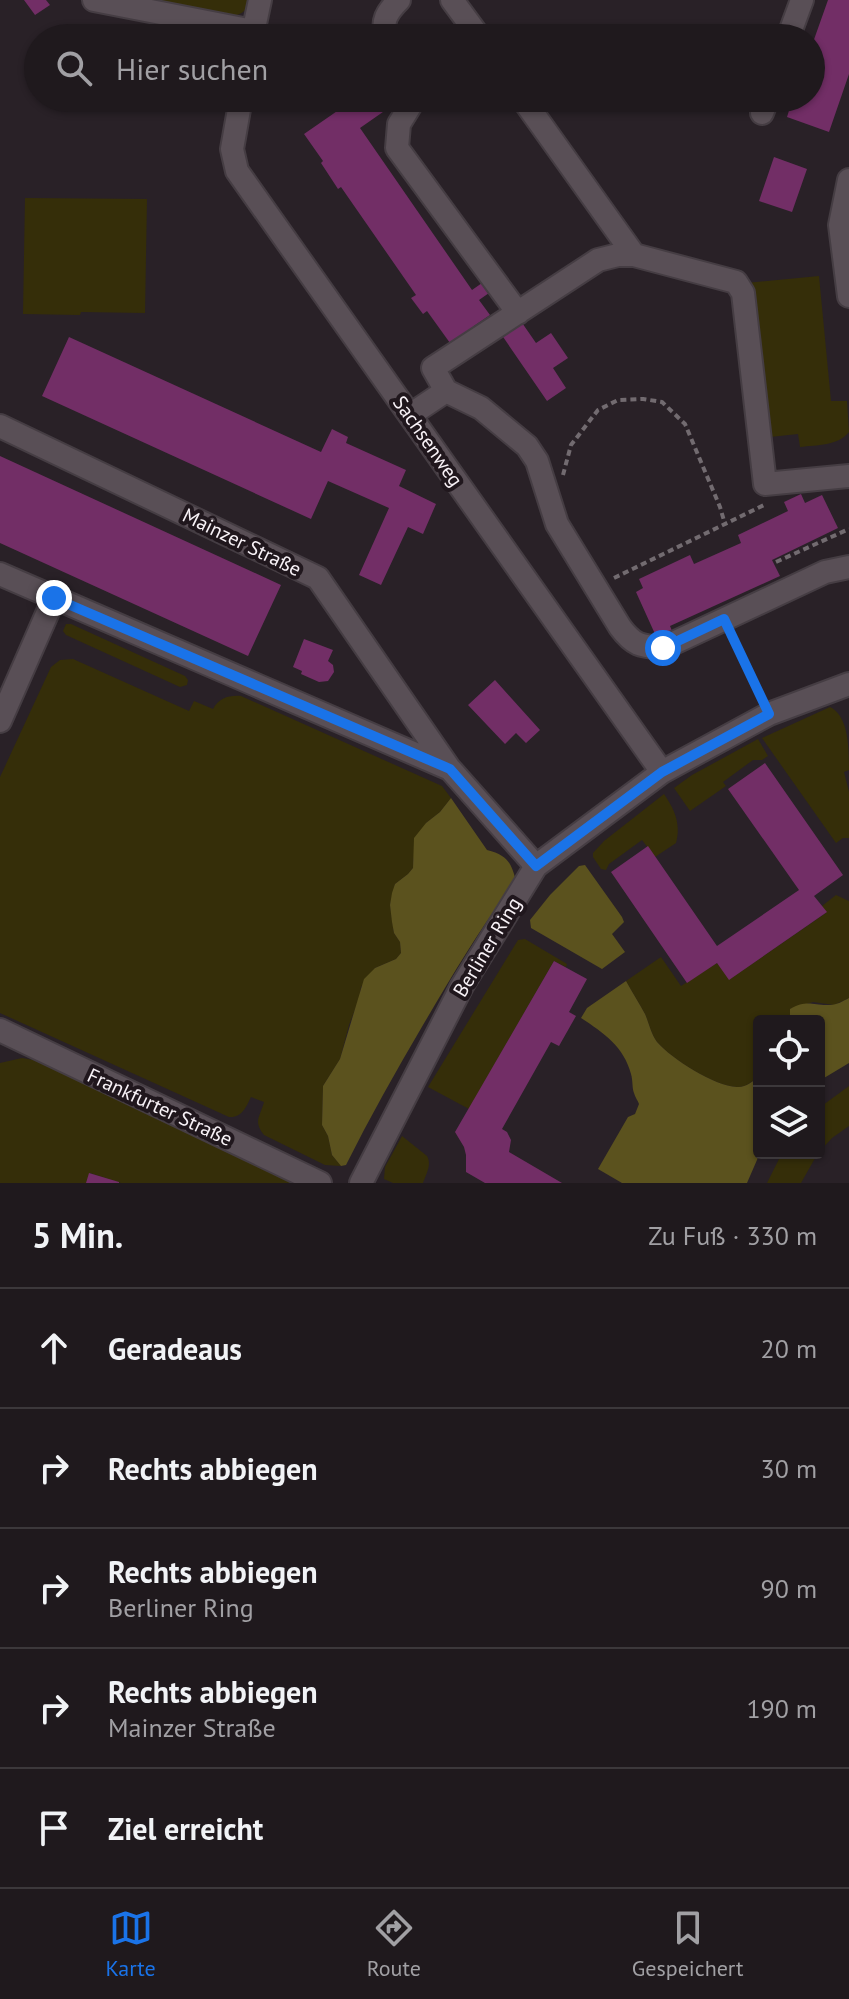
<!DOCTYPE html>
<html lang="de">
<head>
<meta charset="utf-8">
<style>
  :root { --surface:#1f191d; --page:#272226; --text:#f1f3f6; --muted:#a1a0a4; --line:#3c383b; --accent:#1a73e8 }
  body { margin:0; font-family:"PT Sans",sans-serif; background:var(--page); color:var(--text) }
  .controls { position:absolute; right:24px; bottom:24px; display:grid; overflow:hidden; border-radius:8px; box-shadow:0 2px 6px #0004 }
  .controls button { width:72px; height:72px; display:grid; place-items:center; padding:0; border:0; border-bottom:2px solid var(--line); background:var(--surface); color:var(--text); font:40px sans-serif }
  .stop { position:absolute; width:24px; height:24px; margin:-18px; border:6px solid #1a73e8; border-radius:50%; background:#fff }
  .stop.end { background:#1a73e8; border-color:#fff; box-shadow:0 2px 8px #0008 }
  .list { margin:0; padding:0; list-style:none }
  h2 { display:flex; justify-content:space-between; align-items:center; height:104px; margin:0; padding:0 32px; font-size:34px }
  h2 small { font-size:26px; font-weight:400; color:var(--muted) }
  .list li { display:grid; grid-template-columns:52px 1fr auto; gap:24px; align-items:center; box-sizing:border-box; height:120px; padding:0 32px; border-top:2px solid var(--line) }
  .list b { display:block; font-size:30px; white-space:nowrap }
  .list p { margin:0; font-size:26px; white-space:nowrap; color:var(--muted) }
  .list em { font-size:26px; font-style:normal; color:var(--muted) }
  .icon { flex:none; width:44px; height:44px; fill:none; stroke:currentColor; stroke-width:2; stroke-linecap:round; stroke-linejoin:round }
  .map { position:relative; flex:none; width:849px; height:1183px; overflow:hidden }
  .search { position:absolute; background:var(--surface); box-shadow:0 2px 6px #0004; left:24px; right:24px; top:24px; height:88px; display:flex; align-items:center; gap:20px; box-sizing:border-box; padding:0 28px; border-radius:44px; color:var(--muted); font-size:30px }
  .sheet { height:704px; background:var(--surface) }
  nav { display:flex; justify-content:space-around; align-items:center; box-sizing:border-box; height:112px; border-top:2px solid var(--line); background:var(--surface); font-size:22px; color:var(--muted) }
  nav a { display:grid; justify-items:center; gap:4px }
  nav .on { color:var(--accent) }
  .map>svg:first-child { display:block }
  .green { fill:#352e09 }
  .forest { fill:#5b521e }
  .building { fill:#722e66 }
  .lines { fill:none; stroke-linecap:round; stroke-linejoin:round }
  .minor-casing { stroke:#453d43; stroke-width:26 }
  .path { stroke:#726b70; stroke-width:4; stroke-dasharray:6 4; stroke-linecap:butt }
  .minor { stroke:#594f56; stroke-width:22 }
  .route { stroke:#1a73e8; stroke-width:10 }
  .labels { text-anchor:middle; stroke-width:8; stroke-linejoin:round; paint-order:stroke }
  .street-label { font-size:20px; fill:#f8f2f7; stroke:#20171d }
</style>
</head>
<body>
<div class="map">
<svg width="849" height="1183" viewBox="0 0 849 1183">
  <rect width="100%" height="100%" fill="#292127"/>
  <!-- green -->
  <path class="green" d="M149 0H250C247 12 239 16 228 17Z
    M25 198 147 199 145 313 81 312 80 315 23 314Z
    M819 276 831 401H847L849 432C838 446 817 445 800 447L798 434 770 437 746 283Z
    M66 624H71L185 676 188 680 187 685 180 687 66 635 63 631Z
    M73 659 189 711 194 701 213 709C219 698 229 695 241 696L442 786 451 798 440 812 426 823 413 860V868L408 874 395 884 390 905 394 933 400 942 401 953 396 959 375 968 361 987 359 999 349 1025 340 1059 323 1086 322 1125 328 1136 332 1155 341 1166 325 1165 264 1135C253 1121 260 1117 264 1102L251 1097C246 1107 242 1118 229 1117L0 1013V777L51 667 60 660Z
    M830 707C849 716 849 749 849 770L844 772 849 792V838H843L836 843 762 738Z
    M758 739 768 756 762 760H753L723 782 726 786 690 811 674 788 692 775Z
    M664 794C675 810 681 824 676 843L655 857 642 840 609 864 606 870 601 869 593 857V853L604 841Z
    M836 895 849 901V998L834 1005 813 1002 790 1009V1021H759V1077C752 1081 745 1088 737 1087 714 1086 672 1059 657 1042 651 1034 649 1023 645 1014 639 1003 632 992 626 981L661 957 681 986 717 963 730 979 826 913 822 906Z
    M525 939 567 964 566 967 554 961 469 1109 428 1087 518 940Z
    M22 1058 33 1060 302 1183H121L90 1173 86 1183H0V1063Z
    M849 1086V1126L832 1138 819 1152V1108Z
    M402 1136 427 1156C432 1165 426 1174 423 1183H393L384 1179 385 1167Z
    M782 1153H818L801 1183H767Z"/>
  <!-- forest -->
  <path class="forest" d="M451 798 487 850C507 855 511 862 516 881 481 926 452 976 423 1025 396 1071 370 1117 346 1165L341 1166 332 1155 328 1136 322 1125 323 1086 340 1059 364 979 375 968 396 959 401 953 400 942 394 933 392 922 390 905 392 893 395 884 408 874 413 868 414 838 426 823 440 812Z
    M585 865 622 917 624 922 612 934 625 952 602 969 531 928 530 920 550 895 579 866Z
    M626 981C632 992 639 1003 645 1014 649 1023 651 1034 657 1042 672 1059 714 1086 737 1087 745 1088 753 1081 759 1077V1153H760L747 1183H622L598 1169 628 1117 635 1114 639 1104C638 1101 635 1097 634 1093 632 1088 633 1081 631 1074 624 1047 604 1033 581 1018L587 1008Z
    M849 998V1063L819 1081V1021H790V1009C808 999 813 1006 830 1005 837 1005 843 1001 849 998Z"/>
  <!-- building -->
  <path class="building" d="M24 0H46L50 5 35 15Z
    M828 0H849V74L829 132 787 117 793 98H811V48Z
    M356 98H403L360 128 472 290 482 283 489 293 479 300 490 315 474 326 478 332 470 338 466 332 450 343 427 311 423 314 411 298 416 295 341 187 338 189 321 163 323 161 304 134Z
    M774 157 807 169 792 212 759 201Z
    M518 317 536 343 551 333 568 358 553 368 566 388 547 401 499 331Z
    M69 337 321 452 332 429 348 437 346 443 406 470 399 486 436 504 423 534 408 527 381 585 359 575 389 508 328 481 311 519 42 396Z
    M0 456 281 585 248 656 0 543Z
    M801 494 805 503 822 495 838 528 772 560 780 576 670 626 672 631 661 635 659 632 655 634 636 592 643 588 639 579 690 555 694 564 741 543 738 535 788 511 784 502Z
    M304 639 333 650 328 661 333 665 334 672 328 681 319 682 301 674 302 671 293 667Z
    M495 680 540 730 526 743 516 733 505 744 468 705Z
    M765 763 843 875 814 896 827 912 729 980 717 963 687 983 611 872 648 846 717 946 799 890 728 789Z
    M554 961 587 979 569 1012 576 1016 559 1046 551 1042 502 1129 507 1132 511 1140 509 1152 562 1183H485L466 1172V1155L464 1147 455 1132Z
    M89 1173 119 1182V1183H86Z"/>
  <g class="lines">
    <!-- minor casing -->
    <g class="minor-casing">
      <path id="minor" d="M94 0 253 31
        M452 0 480 38
        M252 38 260 0
        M386 38C381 21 387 12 399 0
        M788 38 802 0
        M241 98 232 149 237 171 662 772
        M415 98 399 124 397 148 518 313
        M522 98 634 255
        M762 113 768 98
        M849 180 840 225 849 296
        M446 391 481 408 527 446 537 461 557 524 620 627C634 646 641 646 663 648L825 572 849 567
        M410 415 446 391 433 368 598 260 618 255H634L736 282 743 293 765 484 849 476
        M0 426 318 578 449 768
        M0 574 450 769 536 866
        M0 721 54 598
        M0 1030 320 1183
        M361 1183 462 986 536 866 662 772 769 714 849 684"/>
    </g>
    <!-- path -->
    <path class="path" d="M563 475 571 445 598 410 618 400 643 399 662 402 685 424 720 507 725 524
      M776 562 849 529
      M614 578 766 504
      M733 637 761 698"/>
    <!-- minor -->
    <use href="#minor" class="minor"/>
  </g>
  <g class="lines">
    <!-- route -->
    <path class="route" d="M54 598 450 769 536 866 662 772 769 714 724 619 663 648"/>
  </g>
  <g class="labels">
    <!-- street labels -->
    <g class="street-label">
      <text transform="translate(428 441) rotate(55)" y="7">Sachsenweg</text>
      <text transform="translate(242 542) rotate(26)" y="7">Mainzer Straße</text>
      <text transform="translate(487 947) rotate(-59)" y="7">Berliner Ring</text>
      <text transform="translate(160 1107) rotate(25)" y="7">Frankfurter Straße</text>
    </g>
  </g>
</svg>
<div class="controls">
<button><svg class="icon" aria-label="locate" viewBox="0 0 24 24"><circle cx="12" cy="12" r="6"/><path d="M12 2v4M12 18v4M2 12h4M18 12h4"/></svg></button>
<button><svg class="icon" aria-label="layers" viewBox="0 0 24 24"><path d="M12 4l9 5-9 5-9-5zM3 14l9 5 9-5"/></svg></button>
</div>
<div class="stop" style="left:663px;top:648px"></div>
<div class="stop end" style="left:54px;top:598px"></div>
<div class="search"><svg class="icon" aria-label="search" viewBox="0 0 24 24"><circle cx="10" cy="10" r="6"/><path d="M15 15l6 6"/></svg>Hier suchen</div>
</div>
<section class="sheet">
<h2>5 Min.<small>Zu Fuß · 330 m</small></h2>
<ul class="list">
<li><svg class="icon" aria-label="ahead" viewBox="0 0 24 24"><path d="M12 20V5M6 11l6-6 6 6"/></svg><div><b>Geradeaus</b></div><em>20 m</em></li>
<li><svg class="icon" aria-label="right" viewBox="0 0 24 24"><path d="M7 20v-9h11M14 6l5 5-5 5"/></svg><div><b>Rechts abbiegen</b></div><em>30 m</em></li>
<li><svg class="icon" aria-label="right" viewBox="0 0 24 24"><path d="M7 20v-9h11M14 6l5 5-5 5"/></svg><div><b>Rechts abbiegen</b><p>Berliner Ring</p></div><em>90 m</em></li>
<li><svg class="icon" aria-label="right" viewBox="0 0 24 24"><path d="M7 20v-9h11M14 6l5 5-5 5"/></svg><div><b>Rechts abbiegen</b><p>Mainzer Straße</p></div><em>190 m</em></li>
<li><svg class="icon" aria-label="arrive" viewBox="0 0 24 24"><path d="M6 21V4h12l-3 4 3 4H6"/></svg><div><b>Ziel erreicht</b></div></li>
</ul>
</section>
<nav>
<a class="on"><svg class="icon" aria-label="map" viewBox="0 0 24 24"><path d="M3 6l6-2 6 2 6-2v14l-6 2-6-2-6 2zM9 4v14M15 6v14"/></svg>Karte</a>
<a><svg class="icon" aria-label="directions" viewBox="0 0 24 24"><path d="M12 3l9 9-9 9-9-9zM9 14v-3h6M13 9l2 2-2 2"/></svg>Route</a>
<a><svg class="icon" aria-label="saved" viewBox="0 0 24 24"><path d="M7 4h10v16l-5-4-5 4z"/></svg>Gespeichert</a>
</nav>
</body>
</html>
